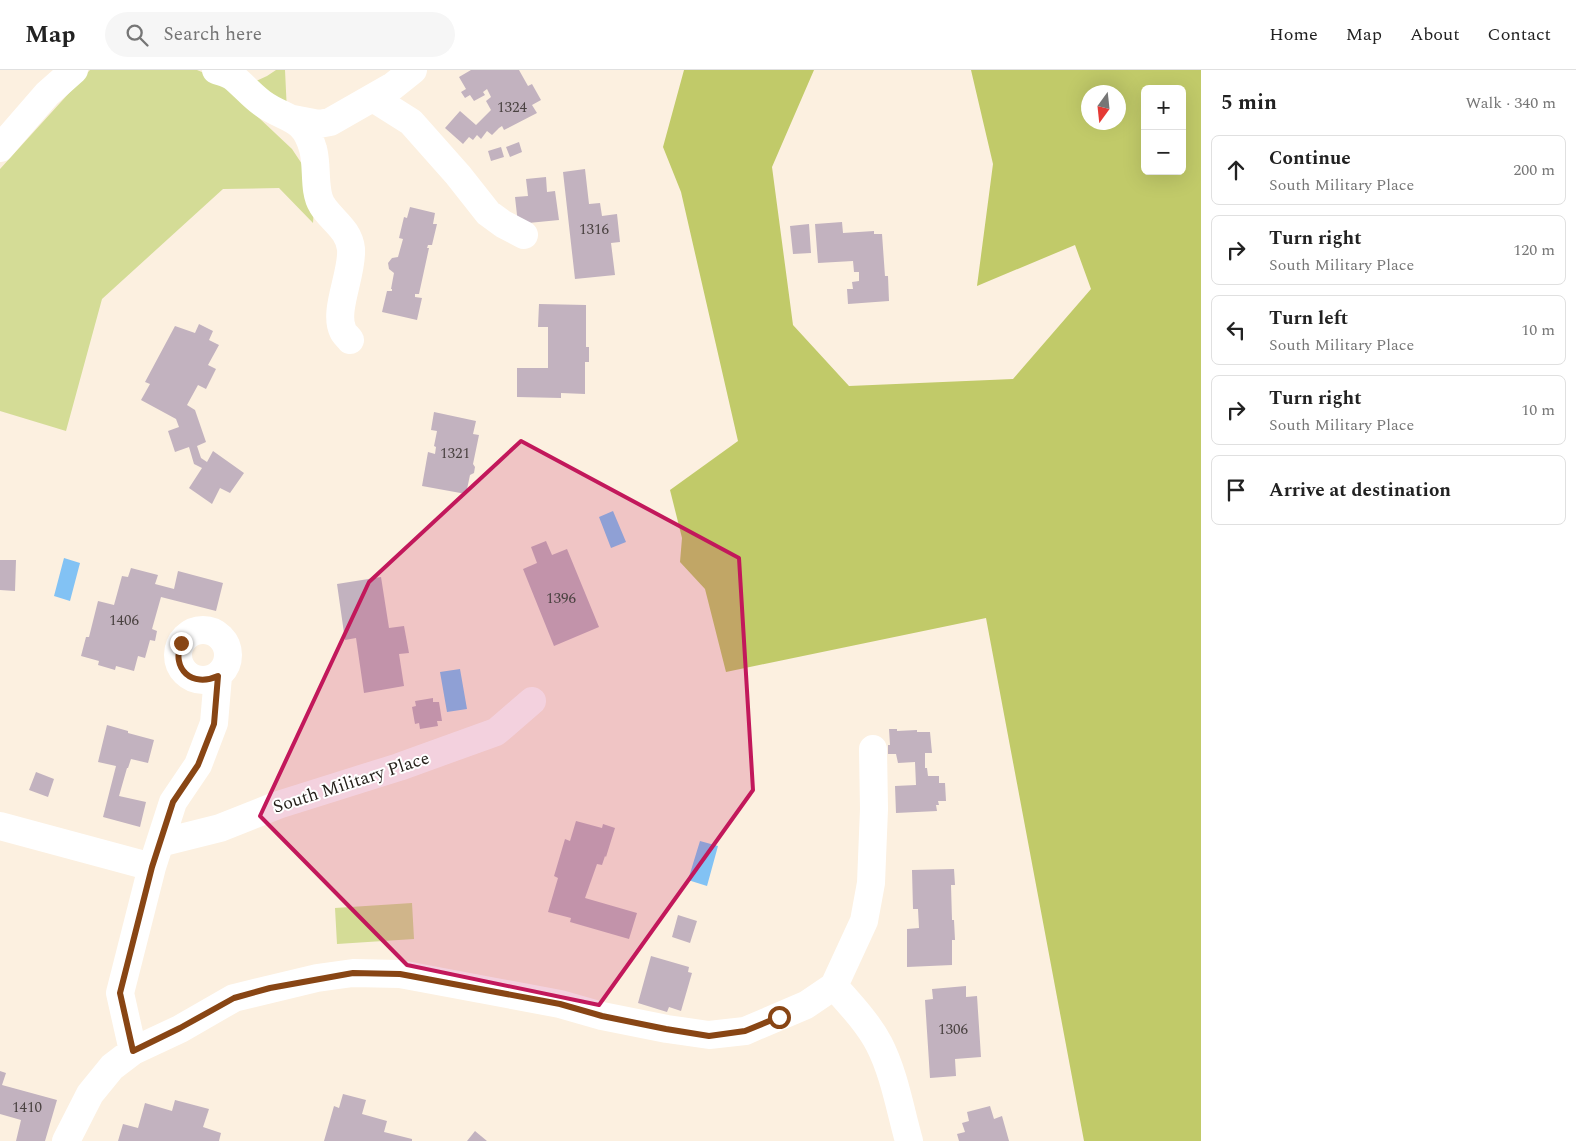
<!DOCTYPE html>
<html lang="en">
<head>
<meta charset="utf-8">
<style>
  :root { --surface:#fff; --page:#f6f6f6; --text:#222; --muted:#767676; --line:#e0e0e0 }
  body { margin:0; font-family:Spectral,serif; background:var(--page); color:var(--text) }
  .controls { position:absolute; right:15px; top:15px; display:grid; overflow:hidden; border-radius:8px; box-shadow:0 5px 20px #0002 }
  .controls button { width:45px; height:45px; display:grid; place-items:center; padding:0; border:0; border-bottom:1px solid var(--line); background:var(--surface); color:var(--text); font:25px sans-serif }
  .compass { position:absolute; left:1081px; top:15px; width:45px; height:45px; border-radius:50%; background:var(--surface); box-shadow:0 5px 20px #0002; rotate:195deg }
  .stop { position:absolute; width:15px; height:15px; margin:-11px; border:4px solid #884514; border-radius:50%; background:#fff }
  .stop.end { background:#884514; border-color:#fff; box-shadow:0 1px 5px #0008 }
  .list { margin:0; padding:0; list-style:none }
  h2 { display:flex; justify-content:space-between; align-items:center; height:65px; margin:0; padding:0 20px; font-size:21px }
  h2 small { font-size:16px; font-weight:400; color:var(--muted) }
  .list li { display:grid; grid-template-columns:32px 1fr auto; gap:15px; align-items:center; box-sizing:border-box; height:70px; margin:0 10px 10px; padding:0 10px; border:1px solid var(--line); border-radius:8px }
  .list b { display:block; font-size:19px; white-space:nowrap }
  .list p { margin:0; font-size:16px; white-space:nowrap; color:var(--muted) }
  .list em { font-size:16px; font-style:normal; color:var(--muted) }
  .icon { flex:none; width:28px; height:28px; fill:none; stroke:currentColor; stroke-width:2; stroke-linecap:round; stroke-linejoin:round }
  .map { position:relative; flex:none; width:1201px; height:1071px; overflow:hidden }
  header { display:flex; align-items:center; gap:30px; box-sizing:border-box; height:70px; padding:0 25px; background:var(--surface); border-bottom:1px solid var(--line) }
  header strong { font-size:24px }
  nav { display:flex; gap:28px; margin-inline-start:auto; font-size:18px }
  .search { width:350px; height:45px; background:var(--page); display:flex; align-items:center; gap:12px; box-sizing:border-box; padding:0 18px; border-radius:28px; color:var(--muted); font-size:19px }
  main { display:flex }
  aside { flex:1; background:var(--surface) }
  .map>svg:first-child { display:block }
  .green { fill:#d4dc96 }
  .forest { fill:#c1ca69; fill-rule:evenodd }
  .water { fill:#82c2f4 }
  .building { fill:#c2b2bf }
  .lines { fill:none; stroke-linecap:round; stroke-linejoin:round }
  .minor { stroke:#fff; stroke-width:28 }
  .route { stroke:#884514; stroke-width:6 }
  .marked { fill:#c2185b; fill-opacity:0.2; stroke:#c2185b; stroke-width:4; stroke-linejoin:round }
  .labels { text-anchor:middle; stroke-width:4; stroke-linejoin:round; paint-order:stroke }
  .number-label { font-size:15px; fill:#4a4241 }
  .street-label { font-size:18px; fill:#221d17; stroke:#fff }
</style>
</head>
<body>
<header>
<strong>Map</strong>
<div class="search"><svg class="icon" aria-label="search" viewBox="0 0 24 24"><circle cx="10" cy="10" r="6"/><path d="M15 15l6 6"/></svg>Search here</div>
<nav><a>Home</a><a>Map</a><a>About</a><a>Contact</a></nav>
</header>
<main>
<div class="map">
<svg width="1201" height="1071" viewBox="0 0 1201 1071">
  <rect width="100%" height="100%" fill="#fcf0e0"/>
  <!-- green -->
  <path class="green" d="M90 0H197L219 9 237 22 258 47 292 79 302 94 314 138 313 153 279 118 223 119 102 229 66 361 0 341V99Z
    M276 0H285L287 42 252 13 267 6Z
    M412 833 414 869 337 874 335 838Z"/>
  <!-- forest -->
  <path class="forest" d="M684 0H814L772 97 793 255 849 316 1013 309 1091 219 1075 175 977 216 993 94 971 0H1201V1071H1084L986 548 726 602 705 519 680 492 682 468 670 420 738 371 681 122 663 77ZM1145 19H1182V101H1145ZM1088 22H1118V52H1088Z"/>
  <!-- water -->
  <path class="water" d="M613 441 626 472 611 478 599 447Z
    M64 488 80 493 70 531 54 526Z
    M460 599 467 639 447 642 440 602Z
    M700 771 718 776 707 816 688 810Z"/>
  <!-- building -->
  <path class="building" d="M471 0H519L528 16 532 14 541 30 532 35 537 43 504 60 502 56 499 58 492 65 487 61 481 69 477 65 473 70 469 67 463 74 445 58 460 41 476 55 491 40 486 31 491 27 487 19 483 22 485 25 474 31 470 25 465 28 461 22 466 19 459 7Z
    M519 72 522 82 510 87 506 77Z
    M501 77 504 87 491 91 488 81Z
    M585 99 589 134 600 133 602 146 617 144 620 172 611 173 615 205 575 209 563 102Z
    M546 107 547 122 555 121 559 150 518 154 515 127 528 126 526 109Z
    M410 137 435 143 433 154H437L432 175H428L427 178H429L419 224H415V227L422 228 417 250 382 242 387 221H392V219H391L394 203 389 199 388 193 392 188 398 187 403 169 399 168 404 147 407 148Z
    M842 152 843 163 874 161V164H882L885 206H888L889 231 848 234 847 219H853L852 212 859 211V202H854L853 191 818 193 815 154Z
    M809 154 811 183 793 184 790 156Z
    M539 234 586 235V277H589V292H585V324L561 323V328L517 327V298H548V257H538Z
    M199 254 213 261 209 270 219 275 208 295 216 299 206 319 198 315 187 335 195 340 206 372 197 376 201 388 207 392 213 381 244 403 230 423 220 418 212 434 189 418 202 398 194 394 189 377 175 382 168 361 179 357 176 349 141 330 150 314 145 312 175 256 195 263Z
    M434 342 476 351 473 364 479 365 473 394 475 397 474 403 470 405 466 424 422 416 428 382 435 384 436 377 434 376 437 361 431 360Z
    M546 471 552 485 567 479 599 557 554 576 523 499 537 493 531 477Z
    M0 490H16L15 521 0 520Z
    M131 498 158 505 155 514 174 519 178 501 223 513 216 541 161 527 152 559 157 561 155 571 150 570 145 588 138 586 134 601 116 596 115 600 98 595 99 591 81 586 86 567H89L98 531 114 535 122 506 128 507Z
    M381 507 389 558 404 556 409 583 399 584 404 616 364 623 356 568 345 570 337 514Z
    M433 628V632H439L442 651H437L438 656 420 659 419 653 415 654 412 637 416 636 415 631Z
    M107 655 128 661V663L154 670 148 693 131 689 128 698H127L119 726 146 732 140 757 103 747 116 696 98 692Z
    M889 659H897V661L917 660V662H930L932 683H925V698H927L928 706H939V713H945L946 731H938L939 735H936L937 741 896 743 895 716 916 715 915 692 898 693 896 684H888V675H890Z
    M36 702 54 709 48 727 29 720Z
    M576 751 602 758 603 754 615 758 606 787 605 786 602 795 597 794 585 828 637 843 629 869 570 852 571 848 548 842 558 808 554 806 565 769 570 771Z
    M954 799 955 815H951L952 850H954L955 870H952V895L907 897V859L919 858 918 839H913L912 800Z
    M678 845 697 851 690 873 672 867Z
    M651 886 689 897 688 902 692 903 681 941 669 937 667 942 638 933Z
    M966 916V927L977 926 981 987 955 989 956 1006 930 1008 925 930 933 929 932 919Z
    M0 1001 6 1003 2 1015 57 1030 45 1071H16L21 1050 0 1044Z
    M343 1024 366 1030 362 1044 387 1051 384 1062 412 1069V1071H324L334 1036 339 1038Z
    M175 1030 209 1039 203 1057 221 1063 219 1071H118L123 1054 138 1058 145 1033 172 1041Z
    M990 1036 994 1049 1002 1046 1009 1071H959L957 1064 965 1062 962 1053 969 1051 967 1042Z
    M475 1061 487 1071H467Z"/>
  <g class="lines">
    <!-- minor -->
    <path class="minor" d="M216 0C221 2 229 4 233 7 243 15 251 25 262 33 285 50 304 45 313 79 318 96 313 121 322 135 331 150 349 159 351 179 353 203 333 241 343 261 344 264 348 267 350 270
      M373 28 411 52 458 105 488 143 503 154 524 165
      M293 49 319 54 330 52 393 16 413 0
      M0 78 47 24 74 0
      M178 585a25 25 0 1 1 50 0a25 25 0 1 1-50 0Z
      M0 756 152 797
      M160 773 220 758 278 735 399 697 496 662 532 631
      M834 916C850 934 868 953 879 974 894 1003 900 1039 909 1071
      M133 981 120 923 152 797 173 732 198 695 214 653 218 606
      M66 1071 90 1024 112 997 133 981 180 959 234 928 317 908 353 903 400 904 560 934 602 946 667 959 709 965 745 961 806 935 834 916 864 851 871 813 874 739 873 679"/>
  </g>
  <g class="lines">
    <!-- route -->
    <path class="route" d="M181 573C171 599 192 618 218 606L214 654 198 695 173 732 152 797 120 923 133 981 180 958 234 928 270 918 353 903 400 904 560 934 602 946 666 959 709 966 745 961 779 947"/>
  </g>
  <!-- marked area -->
  <path class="marked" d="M521 371 739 488 753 720 599 935 407 895 260 746 369 512Z"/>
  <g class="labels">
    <!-- number labels -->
    <g class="number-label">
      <text x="512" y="42">1324</text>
      <text x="594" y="164">1316</text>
      <text x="455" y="388">1321</text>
      <text x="561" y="533">1396</text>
      <text x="124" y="555">1406</text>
      <text x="953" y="964">1306</text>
      <text x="27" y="1042">1410</text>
    </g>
    <!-- street labels -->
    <g class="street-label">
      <text transform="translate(351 712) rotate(-18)" y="6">South Military Place</text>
    </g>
  </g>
</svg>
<div class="controls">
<button>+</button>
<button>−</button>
</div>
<svg class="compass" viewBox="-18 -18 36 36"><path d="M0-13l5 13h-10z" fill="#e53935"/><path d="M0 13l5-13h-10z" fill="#767676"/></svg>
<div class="stop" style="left:779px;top:947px"></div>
<div class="stop end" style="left:181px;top:573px"></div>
</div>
<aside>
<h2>5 min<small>Walk · 340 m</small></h2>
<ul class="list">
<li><svg class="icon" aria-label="ahead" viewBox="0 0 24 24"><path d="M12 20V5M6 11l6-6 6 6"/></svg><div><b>Continue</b><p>South Military Place</p></div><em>200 m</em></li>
<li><svg class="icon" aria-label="right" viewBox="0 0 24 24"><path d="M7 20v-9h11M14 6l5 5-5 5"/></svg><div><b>Turn right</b><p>South Military Place</p></div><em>120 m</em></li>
<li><svg class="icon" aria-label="left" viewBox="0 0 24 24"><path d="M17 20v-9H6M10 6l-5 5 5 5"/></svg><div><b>Turn left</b><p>South Military Place</p></div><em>10 m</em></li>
<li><svg class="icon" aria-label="right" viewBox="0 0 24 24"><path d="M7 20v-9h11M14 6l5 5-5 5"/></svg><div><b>Turn right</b><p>South Military Place</p></div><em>10 m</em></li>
<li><svg class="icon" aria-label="arrive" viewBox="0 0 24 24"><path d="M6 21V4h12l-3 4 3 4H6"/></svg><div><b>Arrive at destination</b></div></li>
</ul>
</aside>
</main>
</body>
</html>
